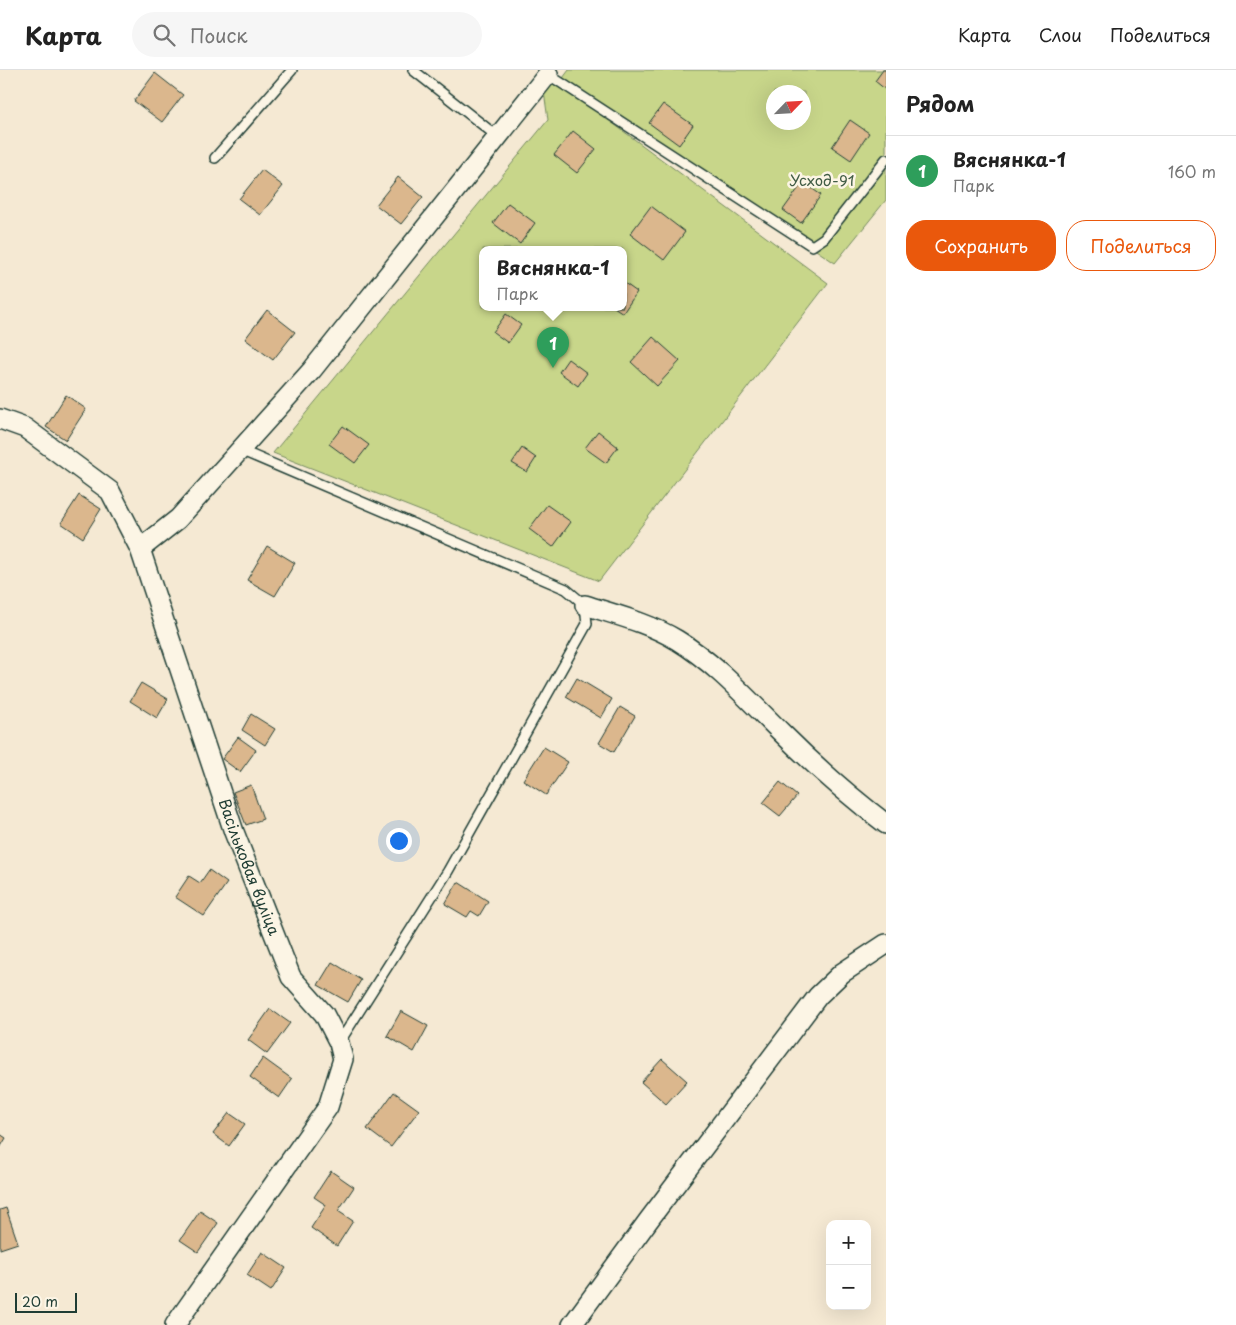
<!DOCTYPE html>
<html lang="ru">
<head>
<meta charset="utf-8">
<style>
  :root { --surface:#fff; --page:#f6f6f6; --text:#222; --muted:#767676; --line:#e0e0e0; --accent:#ea580c }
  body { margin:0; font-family:"Playpen Sans",sans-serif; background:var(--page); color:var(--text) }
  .controls { position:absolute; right:15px; bottom:15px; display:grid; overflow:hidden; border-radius:10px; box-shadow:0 5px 20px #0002 }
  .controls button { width:45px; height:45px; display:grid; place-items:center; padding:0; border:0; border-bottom:1px solid var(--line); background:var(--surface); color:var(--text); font:25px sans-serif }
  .compass { position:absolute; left:766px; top:15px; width:45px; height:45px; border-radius:50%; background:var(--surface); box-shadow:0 5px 20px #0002; rotate:65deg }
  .scale { position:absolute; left:15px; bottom:12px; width:62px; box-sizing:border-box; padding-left:5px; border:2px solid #1f3d34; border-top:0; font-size:14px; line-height:18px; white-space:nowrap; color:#1f3d34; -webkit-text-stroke:4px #fcf5e5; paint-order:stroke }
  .you { position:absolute; left:398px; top:770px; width:18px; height:18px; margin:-12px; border:4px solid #fff; border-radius:50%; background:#1a73e8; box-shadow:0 0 0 8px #1a73e833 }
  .badge { display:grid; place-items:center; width:32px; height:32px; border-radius:50%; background:var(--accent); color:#fff; font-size:16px; font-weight:700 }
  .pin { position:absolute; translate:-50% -41px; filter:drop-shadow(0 1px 2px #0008) }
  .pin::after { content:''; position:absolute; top:26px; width:18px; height:15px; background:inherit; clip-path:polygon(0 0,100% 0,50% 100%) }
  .popup { position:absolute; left:479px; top:176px; width:148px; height:65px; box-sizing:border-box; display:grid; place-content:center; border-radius:10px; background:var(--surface); filter:drop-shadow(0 1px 4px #0005); font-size:16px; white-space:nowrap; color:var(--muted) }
  .popup b { font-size:19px; color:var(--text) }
  .popup::after { content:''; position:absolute; left:50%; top:100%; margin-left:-10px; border:10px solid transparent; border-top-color:var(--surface) }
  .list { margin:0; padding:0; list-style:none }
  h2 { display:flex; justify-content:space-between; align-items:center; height:65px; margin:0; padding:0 20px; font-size:21px }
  h2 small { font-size:16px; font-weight:400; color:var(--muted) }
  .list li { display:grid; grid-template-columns:32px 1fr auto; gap:15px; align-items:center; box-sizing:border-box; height:70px; padding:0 20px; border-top:1px solid var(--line) }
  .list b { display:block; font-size:19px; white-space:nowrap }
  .list p { margin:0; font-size:16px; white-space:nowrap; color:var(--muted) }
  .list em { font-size:16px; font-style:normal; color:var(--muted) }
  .actions { display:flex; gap:10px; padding:15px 20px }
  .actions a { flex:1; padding:11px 0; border:1px solid var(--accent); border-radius:20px; text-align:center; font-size:18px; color:var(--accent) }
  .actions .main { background:var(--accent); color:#fff }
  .icon { flex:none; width:28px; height:28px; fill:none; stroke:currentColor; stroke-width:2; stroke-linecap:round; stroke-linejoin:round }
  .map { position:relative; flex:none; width:886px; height:1255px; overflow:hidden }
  header { display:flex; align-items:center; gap:30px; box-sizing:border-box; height:70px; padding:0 25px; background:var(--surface); border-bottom:1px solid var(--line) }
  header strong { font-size:24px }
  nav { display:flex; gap:28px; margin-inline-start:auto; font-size:18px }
  .search { width:350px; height:45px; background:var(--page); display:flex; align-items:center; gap:12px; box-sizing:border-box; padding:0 18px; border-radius:28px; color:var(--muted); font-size:19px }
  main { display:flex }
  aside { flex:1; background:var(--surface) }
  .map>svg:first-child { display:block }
  .green { fill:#c8d68a; stroke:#748a5f; fill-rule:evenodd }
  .building { fill:#dbb78d; stroke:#1f3d34 }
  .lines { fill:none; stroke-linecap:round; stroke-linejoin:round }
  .service-casing { stroke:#1f3d34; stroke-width:12 }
  .minor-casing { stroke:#1f3d34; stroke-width:22 }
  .service { stroke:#fcf5e5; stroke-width:9 }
  .minor { stroke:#fcf5e5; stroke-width:19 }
  .labels { text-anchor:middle; stroke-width:5; stroke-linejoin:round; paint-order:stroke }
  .park-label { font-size:15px; fill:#415c45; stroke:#fcf5e5 }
  .street-label { font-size:15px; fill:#1f3d34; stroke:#fcf5e5 }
</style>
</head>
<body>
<header>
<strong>Карта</strong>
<div class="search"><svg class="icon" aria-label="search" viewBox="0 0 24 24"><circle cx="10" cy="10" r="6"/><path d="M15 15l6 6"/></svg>Поиск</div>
<nav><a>Карта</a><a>Слои</a><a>Поделиться</a></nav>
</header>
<main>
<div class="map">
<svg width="886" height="1255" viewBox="0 0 886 1255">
  <rect width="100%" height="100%" fill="#f5e9d3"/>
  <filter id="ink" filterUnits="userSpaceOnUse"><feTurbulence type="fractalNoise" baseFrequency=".02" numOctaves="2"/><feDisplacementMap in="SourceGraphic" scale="10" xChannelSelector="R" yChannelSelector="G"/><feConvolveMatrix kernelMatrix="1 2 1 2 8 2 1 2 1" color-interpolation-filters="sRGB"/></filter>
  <g filter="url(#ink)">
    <!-- green -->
    <path class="green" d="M541 0 828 213 599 511 273 383 548 50ZM483 179H623V237H483Z
      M569 0H886V130L835 193 563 8ZM774 22H804V52H774Z"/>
    <!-- building -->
    <path class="building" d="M883 0H886V20L875 11Z
      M155 3 183 25 162 52 134 31Z
      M663 34 693 55 679 75 649 53Z
      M850 50 869 63 851 90 832 77Z
      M573 61 596 79 577 103 554 85Z
      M262 100 283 116 260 145 239 129Z
      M398 107 423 127 401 154 376 135Z
      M803 112 821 125 801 153 783 140Z
      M508 133 535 153 520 174 493 153Z
      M651 136 685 162 664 190 630 164Z
      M623 212 637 222 623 243 614 237H623Z
      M267 240 295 262 273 290 245 269Z
      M506 244 521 255 508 273 493 262Z
      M653 267 680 291 657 316 631 292Z
      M568 289 587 303 578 316 559 302Z
      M66 325 86 339 66 370 46 357Z
      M343 356 369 375 355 393 329 374Z
      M598 361 618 377 606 393 585 378Z
      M522 378 536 388 527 402 512 393Z
      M79 425 101 439 83 468 61 453Z
      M547 435 571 452 553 477 529 459Z
      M267 476 295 493 275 526 247 510Z
      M577 608 612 629 601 648 566 627Z
      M141 613 168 629 157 648 130 631Z
      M620 637 635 646 614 682 599 673Z
      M251 644 275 659 265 675 242 660Z
      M238 667 256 680 240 702 222 689Z
      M544 677 568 692 546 725 523 710Z
      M780 712 797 726 780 746 763 733Z
      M251 715 263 749 246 755 233 722Z
      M209 800 227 813 204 846 175 827 189 806 200 813Z
      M458 812 488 831 479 846 471 841 467 847 445 834Z
      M332 892 361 910 348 932 318 915Z
      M270 939 290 953 267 984 248 970Z
      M401 941 428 956 414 982 387 966Z
      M263 988 292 1009 279 1028 250 1007Z
      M662 989 687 1011 666 1034 641 1012Z
      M394 1022 419 1040 391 1077 367 1059Z
      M229 1043 245 1054 229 1076 213 1064Z
      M0 1064 6 1068 0 1078Z
      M331 1101 354 1117 338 1141 353 1151 337 1176 311 1158 326 1135 314 1127Z
      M6 1138 18 1173 0 1179V1140Z
      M200 1141 218 1153 198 1182 180 1170Z
      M262 1182 286 1198 271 1221 247 1205Z"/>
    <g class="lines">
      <!-- service casing -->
      <g class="service-casing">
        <path id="service" d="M413 0 498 67
          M546 3 812 176 824 168 886 89
          M215 88 292 0
          M240 380 566 519 585 535 587 554 448 801 339 973"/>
      </g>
      <!-- minor casing -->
      <g class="minor-casing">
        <g id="minor">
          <path id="s1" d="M0 349 25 358 110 421 140 479 234 762 291 907 324 944 339 973 343 989 328 1037 175 1255"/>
          <path d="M140 479 178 449 312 300 548 4"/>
          <path d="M585 535C616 545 649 553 677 570 718 595 749 631 783 664 815 696 849 726 886 754"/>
          <path d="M572 1255 648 1151 818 926 842 903 886 874"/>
        </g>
      </g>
      <!-- service -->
      <use href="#service" class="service"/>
      <!-- minor -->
      <use href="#minor" class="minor"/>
    </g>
  </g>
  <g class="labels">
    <!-- park labels -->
    <g class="park-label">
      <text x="822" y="116">Усход-91</text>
    </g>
    <!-- street labels -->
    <g class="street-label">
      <text dy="5" stroke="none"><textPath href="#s1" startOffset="534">Васільковая вуліца</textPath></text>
    </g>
  </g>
</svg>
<div class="controls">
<button>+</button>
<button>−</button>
</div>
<svg class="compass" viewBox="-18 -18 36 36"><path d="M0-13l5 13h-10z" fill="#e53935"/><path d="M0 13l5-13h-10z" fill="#767676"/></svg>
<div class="scale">20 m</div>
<div class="you"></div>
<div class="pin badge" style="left:553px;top:298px;background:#2e9e5b">1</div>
<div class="popup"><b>Вяснянка-1</b>Парк</div>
</div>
<aside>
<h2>Рядом<small></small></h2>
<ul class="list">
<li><span class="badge" style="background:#2e9e5b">1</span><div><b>Вяснянка-1</b><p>Парк</p></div><em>160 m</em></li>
</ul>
<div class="actions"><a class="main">Сохранить</a><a>Поделиться</a></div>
</aside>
</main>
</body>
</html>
